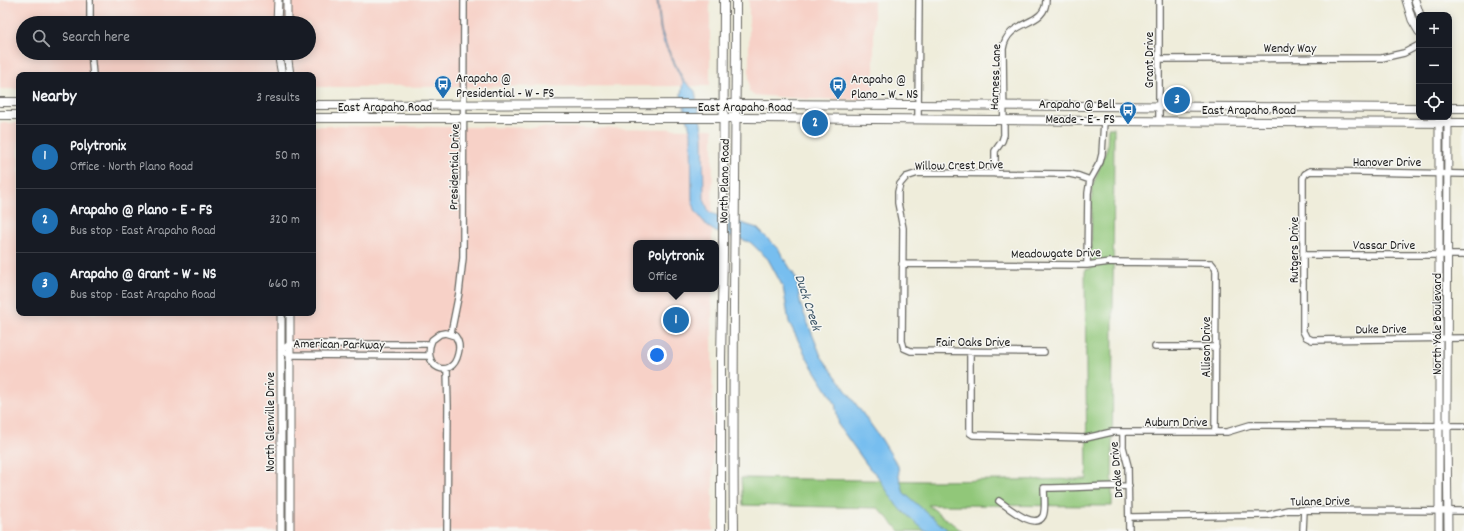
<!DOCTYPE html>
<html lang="en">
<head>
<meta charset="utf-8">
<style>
  :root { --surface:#171b24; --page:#242831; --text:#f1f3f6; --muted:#9ea1a6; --line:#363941; --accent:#1f6fb2 }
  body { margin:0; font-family:Dekko,sans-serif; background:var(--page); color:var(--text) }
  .controls { position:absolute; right:12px; top:12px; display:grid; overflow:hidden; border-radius:8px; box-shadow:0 2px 10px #0003 }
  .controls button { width:36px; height:36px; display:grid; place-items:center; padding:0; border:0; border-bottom:1px solid var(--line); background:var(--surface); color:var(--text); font:20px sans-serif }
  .you { position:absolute; left:657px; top:355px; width:14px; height:14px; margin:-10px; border:3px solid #fff; border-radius:50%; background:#1a73e8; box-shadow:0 0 0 6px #1a73e833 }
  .badge { display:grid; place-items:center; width:26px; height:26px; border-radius:50%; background:var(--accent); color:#fff; font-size:13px; font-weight:700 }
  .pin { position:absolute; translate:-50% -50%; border:2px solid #fff; box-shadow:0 1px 4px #0006 }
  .popup { position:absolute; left:633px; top:240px; width:86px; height:52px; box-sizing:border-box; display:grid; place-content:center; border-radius:8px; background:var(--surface); filter:drop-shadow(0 1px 3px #0005); font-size:13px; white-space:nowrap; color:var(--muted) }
  .popup b { font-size:15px; color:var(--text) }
  .popup::after { content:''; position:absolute; left:50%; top:100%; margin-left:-8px; border:8px solid transparent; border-top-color:var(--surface) }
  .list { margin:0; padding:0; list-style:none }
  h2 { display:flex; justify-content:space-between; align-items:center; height:52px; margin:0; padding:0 16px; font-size:17px }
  h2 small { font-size:13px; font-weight:400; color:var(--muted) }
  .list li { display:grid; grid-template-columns:26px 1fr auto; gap:12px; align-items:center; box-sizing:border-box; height:64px; padding:0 16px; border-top:1px solid var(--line) }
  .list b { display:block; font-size:15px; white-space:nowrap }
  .list p { margin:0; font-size:13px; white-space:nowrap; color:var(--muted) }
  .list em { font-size:13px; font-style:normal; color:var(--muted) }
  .icon { flex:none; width:22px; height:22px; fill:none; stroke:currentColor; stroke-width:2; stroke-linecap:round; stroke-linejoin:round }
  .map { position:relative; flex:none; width:1464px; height:531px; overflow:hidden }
  .search { position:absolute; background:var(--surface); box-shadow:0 2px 10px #0003; left:16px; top:16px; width:300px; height:44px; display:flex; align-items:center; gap:10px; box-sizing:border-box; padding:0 14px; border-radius:22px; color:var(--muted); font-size:15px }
  .panel { position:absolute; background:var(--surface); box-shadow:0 2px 10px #0003; left:16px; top:72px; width:300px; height:244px; border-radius:8px }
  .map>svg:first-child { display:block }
  .built { fill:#f7d1c7; fill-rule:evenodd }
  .green { fill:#91c779; stroke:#56724a }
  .water { fill:#77beef; stroke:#4a6d86 }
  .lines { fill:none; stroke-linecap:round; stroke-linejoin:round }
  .minor-casing { stroke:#66655f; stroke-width:8 }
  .tertiary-casing { stroke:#66655f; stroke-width:9 }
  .secondary-casing { stroke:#66655f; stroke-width:10 }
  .minor { stroke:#fff; stroke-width:5.5 }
  .tertiary { stroke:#fff; stroke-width:7 }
  .secondary { stroke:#fff; stroke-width:8 }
  .labels { text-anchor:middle; stroke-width:3; stroke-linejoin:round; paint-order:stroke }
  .street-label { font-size:13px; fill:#1c1c1c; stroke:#f6f6f2 }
  .poi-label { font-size:13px; fill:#1c1c1c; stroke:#f6f6f2; text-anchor:start }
  .water-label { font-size:14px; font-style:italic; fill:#3c5566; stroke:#f6f6f2 }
</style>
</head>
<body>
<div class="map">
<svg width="1464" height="531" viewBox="0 0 1464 531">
  <rect width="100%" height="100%" fill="#f6f6f2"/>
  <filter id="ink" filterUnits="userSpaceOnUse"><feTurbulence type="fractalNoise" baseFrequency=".025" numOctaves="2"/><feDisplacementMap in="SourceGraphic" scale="8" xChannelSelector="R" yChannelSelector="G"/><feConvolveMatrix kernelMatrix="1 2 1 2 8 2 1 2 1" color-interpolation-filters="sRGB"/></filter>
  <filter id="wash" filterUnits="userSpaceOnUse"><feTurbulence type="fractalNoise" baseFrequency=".012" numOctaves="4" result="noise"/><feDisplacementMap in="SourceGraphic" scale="16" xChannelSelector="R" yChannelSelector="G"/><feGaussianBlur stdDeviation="0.9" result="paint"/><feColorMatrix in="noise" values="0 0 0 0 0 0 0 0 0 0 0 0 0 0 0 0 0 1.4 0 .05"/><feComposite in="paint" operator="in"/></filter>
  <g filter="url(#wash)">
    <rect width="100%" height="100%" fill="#efeddb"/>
    <!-- built -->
    <path class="built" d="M0 0H710V86L313 87V75H19V89H0ZM23 23H309V53H23Z
      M749 0H874V100L807 99 753 95 749 91Z
      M0 123H19V313H313V126L713 129 712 243H636V289H712L713 531H0Z"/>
    <!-- green -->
    <path class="green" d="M1108 128H1114L1112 506 928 505 962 531H900L878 508 743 505 741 478 927 481 1087 479 1085 269H1091L1092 187 1107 148Z"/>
    <!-- water -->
    <path class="water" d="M657 0H658L661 29 667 47 684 81 695 91 703 135 704 199 709 212 716 215 757 228 779 250 796 278 801 306 821 356 882 440 898 466 899 476 904 493 933 518 949 531H925L897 506 876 474 870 469 839 426 835 403 809 362 789 322 783 287 768 259 750 242 716 232 707 226 696 212 692 200 691 133 681 95 683 82 663 41 660 28Z"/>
  </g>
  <g filter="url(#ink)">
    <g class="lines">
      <!-- minor casing -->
      <g class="minor-casing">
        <path id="minor" d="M90 0V23
          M91 53 93 75
          M1159 59 1382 58 1404 53 1419 45
          M918 119 919 0
          M1159 120V0
          M995 174V151L1002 141 1004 135 1003 49C1007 18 1046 28 1046 0
          M1464 174 1310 171 1305 174 1303 178V331L1306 337 1312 340 1464 338
          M1304 255H1464
          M902 264 1087 265 1110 262 1211 263 1215 268 1216 271 1215 432
          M1087 265 1088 193 1090 180 1100 162 1102 154 1104 121
          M445 333 455 336C459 341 460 347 458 354 452 381 420 368 432 340L440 334Z
          M451 333 459 293 463 258 464 0
          M1155 347H1216
          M970 352V433L973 435 1086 438 1112 432H1227L1250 425H1265L1464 426
          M1044 352 911 351 904 348 902 341 903 228 898 203V192L900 184 906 177 918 173 1070 174 1079 176 1090 180
          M429 356 290 355 281 350 290 344H430
          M447 369 448 406 447 531
          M1123 432V447L1128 466 1129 531
          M999 501C1008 507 1035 531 1043 516 1046 509 1044 497 1044 488 1072 488 1100 486 1129 486
          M1129 517 1268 515 1288 510 1464 511
          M1303 531 1304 510"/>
      </g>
      <!-- tertiary casing -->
      <g class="tertiary-casing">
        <path id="tertiary" d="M287 0V23
          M1406 0 1412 20 1419 32
          M1415 0 1420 15
          M277 23 278 0
          M278 53 282 75
          M287 53 290 75
          M1439 117V531
          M1448 117 1447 426 1448 531
          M290 313V531
          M281 531V313"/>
      </g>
      <!-- secondary casing -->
      <g class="secondary-casing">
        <path id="secondary" d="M0 102H19
          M313 105 747 104 1419 108
          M1449 108H1464
          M351 114 363 112 375 105
          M0 115H19
          M313 118H747L1104 121 1464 123
          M721 531V358L723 254 724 0
          M734 531C732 354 736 177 736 0"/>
      </g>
      <!-- minor -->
      <use href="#minor" class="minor"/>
      <!-- tertiary -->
      <use href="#tertiary" class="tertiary"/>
      <!-- secondary -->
      <use href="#secondary" class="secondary"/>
    </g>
  </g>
  <!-- icons -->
  <defs>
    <g id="bus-pin" transform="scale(0.9)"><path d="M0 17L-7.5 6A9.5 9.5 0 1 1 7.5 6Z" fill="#1f6fb2" stroke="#f6f6f2"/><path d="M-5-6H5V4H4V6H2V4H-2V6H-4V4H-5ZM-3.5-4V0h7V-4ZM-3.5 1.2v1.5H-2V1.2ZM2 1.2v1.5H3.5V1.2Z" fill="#fff"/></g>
  </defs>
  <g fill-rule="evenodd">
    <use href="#bus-pin" x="443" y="84"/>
    <use href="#bus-pin" x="838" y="85"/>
    <use href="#bus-pin" x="1128" y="110"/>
  </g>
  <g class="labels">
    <!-- street labels -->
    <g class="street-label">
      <text x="1290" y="52">Wendy Way</text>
      <text transform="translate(1148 60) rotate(-90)" y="5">Grant Drive</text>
      <text transform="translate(994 77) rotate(-88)" y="5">Harness Lane</text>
      <text x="385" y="111">East Arapaho Road</text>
      <text x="745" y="111">East Arapaho Road</text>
      <text x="1249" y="114">East Arapaho Road</text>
      <text x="1387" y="166">Hanover Drive</text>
      <text transform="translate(959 164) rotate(-1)" y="5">Willow Crest Drive</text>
      <text transform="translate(453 167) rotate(-89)" y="5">Presidential Drive</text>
      <text transform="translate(723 181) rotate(-89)" y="5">North Plano Road</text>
      <text x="1384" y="249">Vassar Drive</text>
      <text transform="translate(1293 250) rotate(-90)" y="5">Rutgers Drive</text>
      <text transform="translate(1056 252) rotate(-1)" y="5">Meadowgate Drive</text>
      <text transform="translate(1436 324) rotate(-90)" y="5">North Yale Boulevard</text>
      <text transform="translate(1381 328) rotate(-1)" y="5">Duke Drive</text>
      <text x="973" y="346">Fair Oaks Drive</text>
      <text transform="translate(339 343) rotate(1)" y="5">American Parkway</text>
      <text transform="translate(1205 347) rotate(-90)" y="5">Allison Drive</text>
      <text x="1176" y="426">Auburn Drive</text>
      <text transform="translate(269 422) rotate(-90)" y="5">North Glenville Drive</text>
      <text transform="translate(1115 470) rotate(-95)" y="5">Drake Drive</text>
      <text transform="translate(1320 500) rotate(-1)" y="5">Tulane Drive</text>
    </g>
    <!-- poi labels -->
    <g class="poi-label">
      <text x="456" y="82">Arapaho @<tspan x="456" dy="15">Presidential - W - FS</tspan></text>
      <text x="851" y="83">Arapaho @<tspan x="851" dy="15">Plano - W - NS</tspan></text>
      <text x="1115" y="108" text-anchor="end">Arapaho @ Bell<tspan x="1115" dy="15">Meade - E - FS</tspan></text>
    </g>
    <!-- water labels -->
    <g class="water-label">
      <text transform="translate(809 302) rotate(72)" y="5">Duck Creek</text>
    </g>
  </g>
</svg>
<div class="controls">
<button>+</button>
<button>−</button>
<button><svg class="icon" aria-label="locate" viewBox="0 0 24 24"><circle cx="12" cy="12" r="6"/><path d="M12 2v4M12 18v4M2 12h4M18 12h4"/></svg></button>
</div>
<div class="you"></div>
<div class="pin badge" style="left:676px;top:320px">1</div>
<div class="popup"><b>Polytronix</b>Office</div>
<div class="pin badge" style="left:815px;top:123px">2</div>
<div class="pin badge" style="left:1177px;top:100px">3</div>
<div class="search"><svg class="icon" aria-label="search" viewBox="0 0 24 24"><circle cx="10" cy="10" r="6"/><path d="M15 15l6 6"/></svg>Search here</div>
<section class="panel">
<h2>Nearby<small>3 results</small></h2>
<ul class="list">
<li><span class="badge">1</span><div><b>Polytronix</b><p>Office · North Plano Road</p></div><em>50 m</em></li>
<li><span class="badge">2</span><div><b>Arapaho @ Plano - E - FS</b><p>Bus stop · East Arapaho Road</p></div><em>320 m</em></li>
<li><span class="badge">3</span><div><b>Arapaho @ Grant - W - NS</b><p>Bus stop · East Arapaho Road</p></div><em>660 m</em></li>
</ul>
</section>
</div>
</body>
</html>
